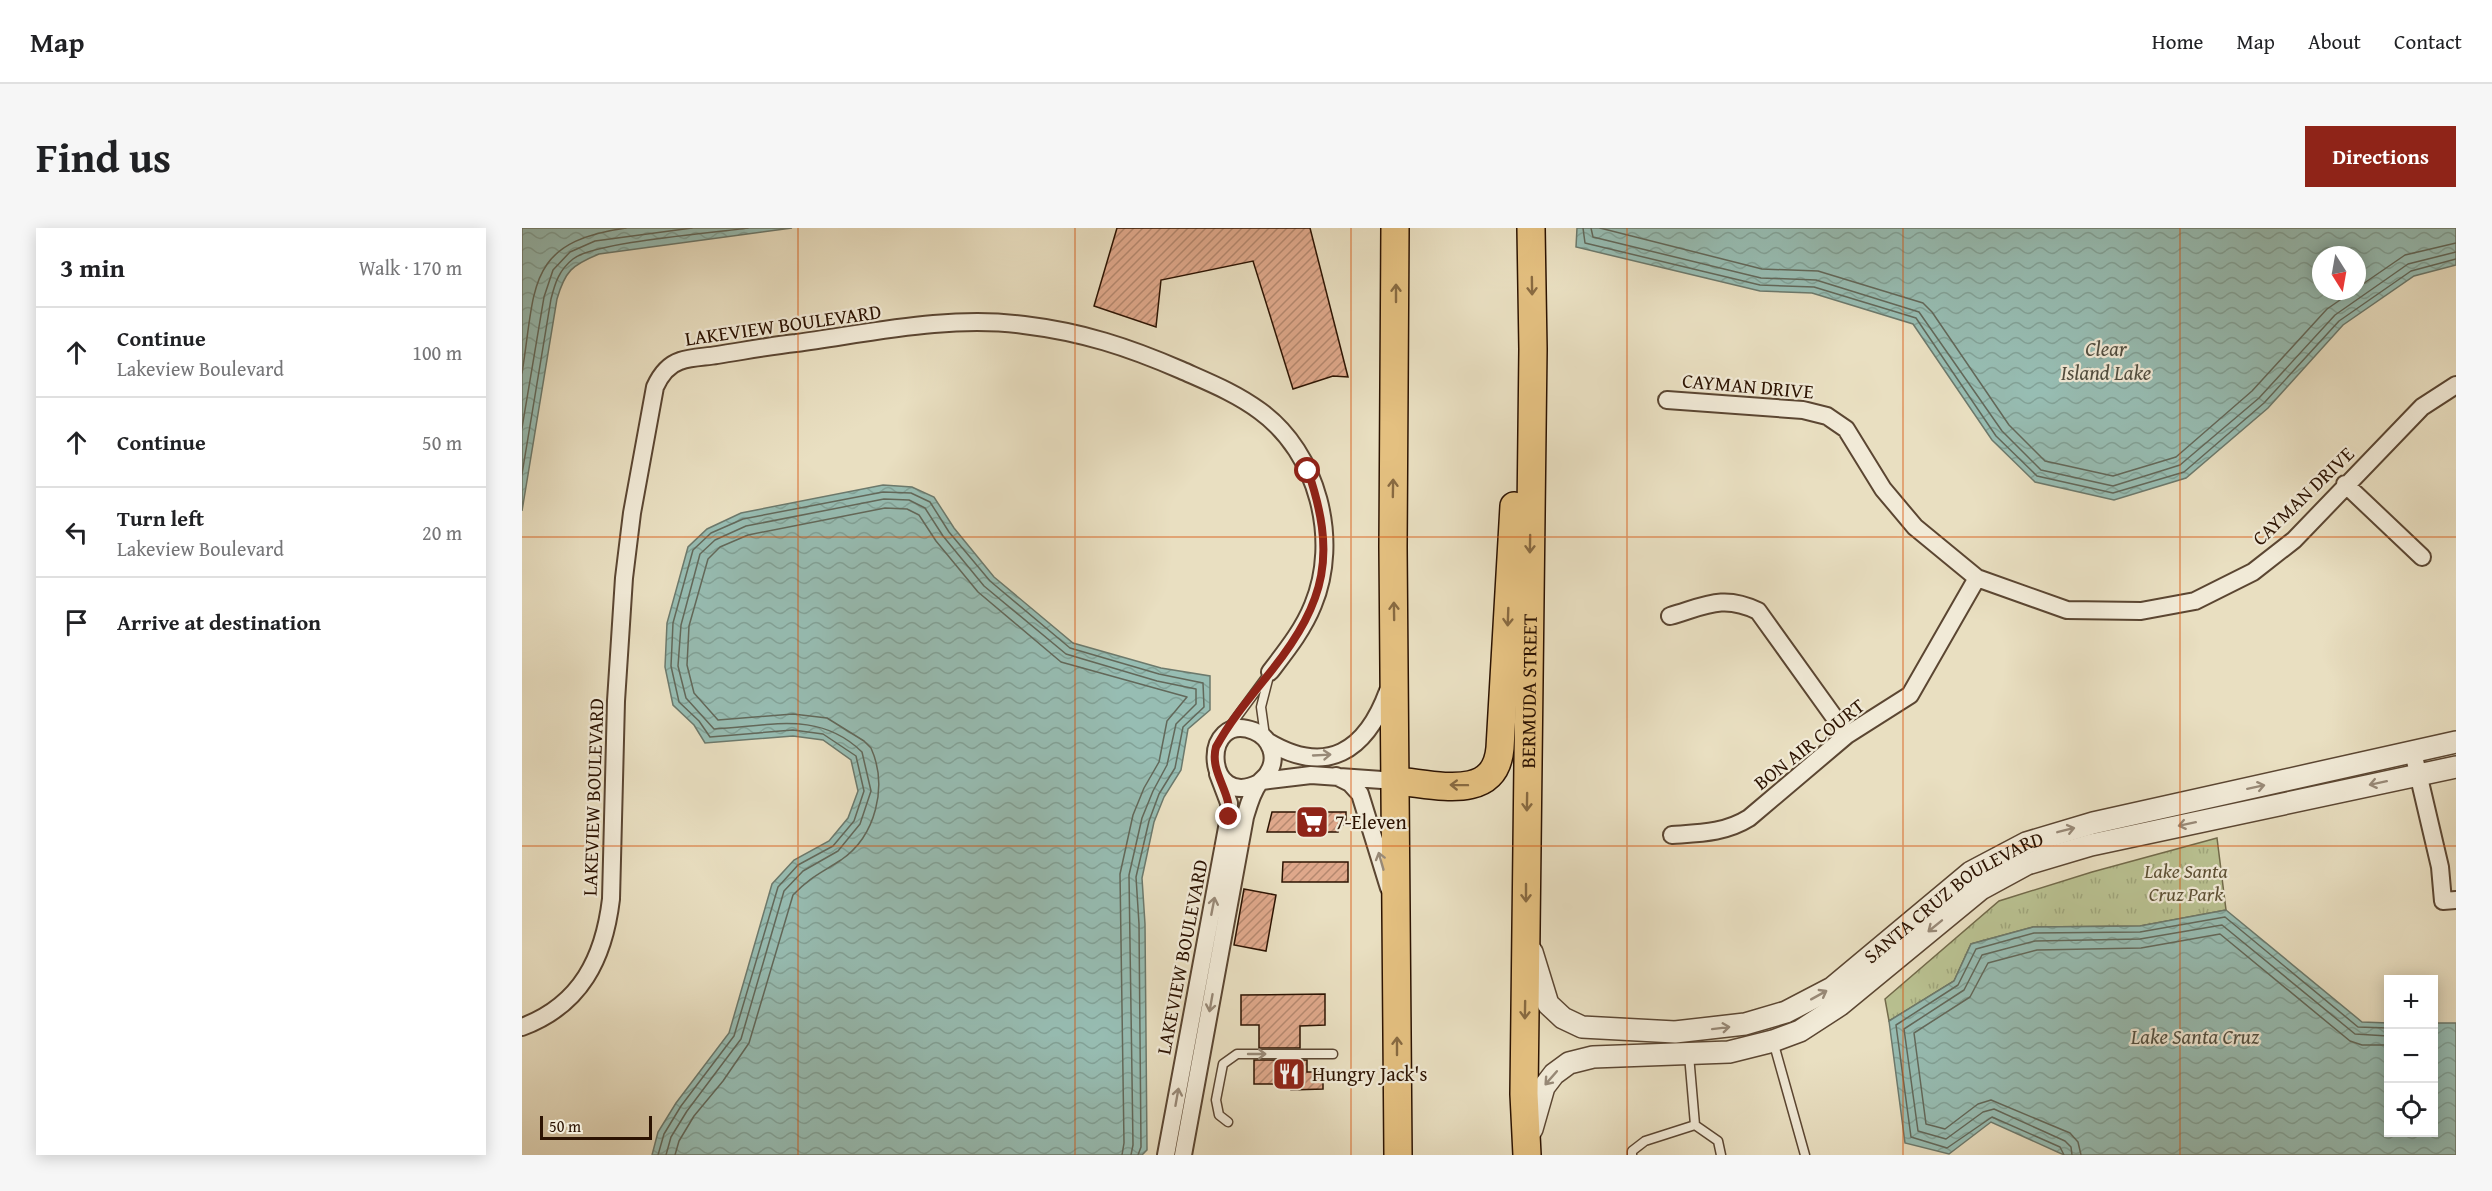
<!DOCTYPE html>
<html lang="en">
<head>
<meta charset="utf-8">
<style>
  :root { --surface:#fff; --page:#f6f6f6; --text:#202124; --muted:#757577; --line:#e0e0e0; --accent:#8f2418 }
  body { margin:0; font-family:"Gentium Book Plus",serif; background:var(--page); color:var(--text) }
  .controls { position:absolute; right:18px; bottom:18px; display:grid; overflow:hidden; border-radius:0px; box-shadow:0 3px 15px #0003 }
  .controls button { width:54px; height:54px; display:grid; place-items:center; padding:0; border:0; border-bottom:2px solid var(--line); background:var(--surface); color:var(--text); font:30px sans-serif }
  .compass { position:absolute; left:1790px; top:18px; width:54px; height:54px; border-radius:50%; background:var(--surface); box-shadow:0 3px 15px #0003; rotate:169deg }
  .scale { position:absolute; left:18px; bottom:15px; width:112px; box-sizing:border-box; padding-left:6px; border:3px solid #2c1302; border-top:0; font-size:16px; line-height:21px; white-space:nowrap; color:#2c1302; -webkit-text-stroke:4px #f1ead7; paint-order:stroke }
  .stop { position:absolute; width:18px; height:18px; margin:-14px; border:4px solid #8f2418; border-radius:50%; background:#fff }
  .stop.end { background:#8f2418; border-color:#fff; box-shadow:0 2px 6px #0008 }
  .list { margin:0; padding:0; list-style:none }
  h2 { display:flex; justify-content:space-between; align-items:center; height:78px; margin:0; padding:0 24px; font-size:26px }
  h2 small { font-size:20px; font-weight:400; color:var(--muted) }
  .list li { display:grid; grid-template-columns:39px 1fr auto; gap:18px; align-items:center; box-sizing:border-box; height:90px; padding:0 24px; border-top:2px solid var(--line) }
  .list b { display:block; font-size:22px; white-space:nowrap }
  .list p { margin:0; font-size:20px; white-space:nowrap; color:var(--muted) }
  .list em { font-size:20px; font-style:normal; color:var(--muted) }
  .icon { flex:none; width:33px; height:33px; fill:none; stroke:currentColor; stroke-width:2; stroke-linecap:round; stroke-linejoin:round }
  .map { position:relative; flex:none; width:1934px; height:927px; overflow:hidden; border-radius:0px }
  header { display:flex; align-items:center; gap:36px; box-sizing:border-box; height:84px; padding:0 30px; background:var(--surface); border-bottom:2px solid var(--line) }
  header strong { font-size:28px }
  nav { display:flex; gap:33px; margin-inline-start:auto; font-size:21px }
  .intro { display:flex; align-items:center; justify-content:space-between; box-sizing:border-box; height:144px; padding:0 36px }
  h1 { margin:0; font-size:42px }
  .button { padding:15px 27px; border-radius:0px; background:var(--accent); color:#fff; font-size:21px; font-weight:700 }
  main { display:flex; gap:36px; padding:0 36px }
  aside { flex:1; background:var(--surface); border-radius:0px; box-shadow:0 3px 15px #0003 }
  .map>svg:first-child { display:block }
  .grass { fill:url(#grass-tufts); stroke:#726a4a; stroke-width:1.5 }
  .water { fill:url(#water-waves); stroke:#6c796c; stroke-width:1.5; fill-rule:evenodd }
  .lines { fill:none; stroke-linecap:round; stroke-linejoin:round }
  .shore { stroke:#62685a; stroke-width:1.5 }
  .building { fill:url(#building-hatch); stroke:#2c1302; stroke-width:1.5 }
  .service-casing { stroke:#5b4632; stroke-width:11 }
  .minor-casing { stroke:#5b4632; stroke-width:20 }
  .tertiary-casing { stroke:#5b4632; stroke-width:24 }
  .primary-casing { stroke:#2c1302; stroke-width:30 }
  .service { stroke:#f1ead7; stroke-width:8 }
  .minor { stroke:#f1ead7; stroke-width:16 }
  .tertiary { stroke:#f1ead7; stroke-width:21 }
  .primary { stroke:#e4c080; stroke-width:27 }
  .oneway { stroke:#886a41 }
  .oneway2 { stroke:#988977 }
  .route { stroke:#8f2418; stroke-width:8 }
  .grid { fill:none; stroke:#d5520b; stroke-width:1.5; stroke-opacity:0.55 }
  .labels { text-anchor:middle; stroke-width:4.5; stroke-linejoin:round; paint-order:stroke }
  .street-label { font-size:20px; fill:#2c1302; stroke:#f1ead7 }
  .poi-label { font-size:20px; fill:#2c1302; stroke:#f1ead7; text-anchor:start }
  .park-label { font-size:20px; font-style:italic; fill:#5d5034; stroke:#f1ead7 }
  .water-label { font-size:21px; font-style:italic; fill:#514e40; stroke:#f1ead7 }
</style>
</head>
<body>
<header>
<strong>Map</strong>
<nav><a>Home</a><a>Map</a><a>About</a><a>Contact</a></nav>
</header>
<div class="intro"><h1>Find us</h1><a class="button">Directions</a></div>
<main>
<aside>
<h2>3 min<small>Walk · 170 m</small></h2>
<ul class="list">
<li><svg class="icon" aria-label="ahead" viewBox="0 0 24 24"><path d="M12 20V5M6 11l6-6 6 6"/></svg><div><b>Continue</b><p>Lakeview Boulevard</p></div><em>100 m</em></li>
<li><svg class="icon" aria-label="ahead" viewBox="0 0 24 24"><path d="M12 20V5M6 11l6-6 6 6"/></svg><div><b>Continue</b></div><em>50 m</em></li>
<li><svg class="icon" aria-label="left" viewBox="0 0 24 24"><path d="M17 20v-9H6M10 6l-5 5 5 5"/></svg><div><b>Turn left</b><p>Lakeview Boulevard</p></div><em>20 m</em></li>
<li><svg class="icon" aria-label="arrive" viewBox="0 0 24 24"><path d="M6 21V4h12l-3 4 3 4H6"/></svg><div><b>Arrive at destination</b></div></li>
</ul>
</aside>
<div class="map">
<svg width="1934" height="927" viewBox="0 0 1934 927">
  <defs>
    <pattern id="grass-tufts" width="24" height="20" patternUnits="userSpaceOnUse" patternTransform="scale(1.5)"><rect width="24" height="20" fill="#b9c191"/><path d="M3 7l-1-3M5 7V3M7 7l1-3M15 17l-1-3M17 17v-4M19 17l1-3" fill="none" stroke="#9fa57b"/></pattern>
    <pattern id="water-waves" width="16" height="10" patternUnits="userSpaceOnUse" patternTransform="scale(1.5)"><rect width="16" height="10" fill="#97bdb3"/><path d="M0 5q4-4 8 0t8 0" fill="none" stroke="#82a298"/></pattern>
    <pattern id="building-hatch" width="6" height="6" patternUnits="userSpaceOnUse" patternTransform="scale(1.5)"><rect width="6" height="6" fill="#dfa88b"/><path d="M-1 1l2-2M0 6l6-6M5 7l2-2" fill="none" stroke="#b5886f"/></pattern>
  </defs>
  <rect width="100%" height="100%" fill="#e9dfc1"/>
  <filter id="stains"><feTurbulence type="fractalNoise" baseFrequency=".00333" numOctaves="4"/><feColorMatrix values="0 0 0 0 .2 0 0 0 0 .09 0 0 0 0 .02 0 0 0 .5 -.17"/></filter>
  <radialGradient id="worn" r=".72"><stop offset=".6" stop-color="#630" stop-opacity="0"/><stop offset="1" stop-color="#630" stop-opacity=".3"/></radialGradient>
  <!-- grass -->
  <path class="grass" d="M1695 610 1704 682 1618 698 1511 699 1449 716 1432 753 1367 793 1363 771 1477 673 1570 644Z"/>
  <!-- water -->
  <path class="water" d="M0 0H270L77 26C50 37 43 43 35 71L0 283Z
    M1055 0H1934V37L1892 48 1821 97 1746 180 1664 250 1592 272 1513 254 1470 212 1391 96 1290 65 1238 63 1054 19ZM1799 27H1835V63H1799Z
    M361 257 390 259 412 269 432 300 472 349 551 415 639 440 688 448V482L666 501 659 542 642 569 632 594 620 650 623 696 625 922 620 927H130L136 904 154 875 207 805 250 656 272 632 307 613 326 590 336 563 329 532 301 512 271 508 183 515 172 497 151 477 143 439 145 395 166 319 185 301 219 285Z
    M1704 682 1840 794 1866 795V904H1912V795H1934V927H1542L1469 894 1427 926 1383 915 1367 793 1432 753 1449 716 1511 699 1618 698Z"/>
  <g class="lines">
    <!-- shore -->
    <path class="shore" d="M1061 0 1063 15 1238 57 1292 59 1394 90 1474 208 1515 248 1591 265 1662 244 1742 175 1817 93 1889 43 1934 31
      M1069 0 1071 9 1239 50 1294 52 1397 84 1480 203 1519 242 1591 258 1658 237 1737 170 1813 87 1886 36 1934 24
      M1078 0 1240 41 1296 43 1401 75 1410 84 1487 197 1523 233 1591 248 1654 229 1730 163 1805 81 1831 63
      M1835 60 1883 27 1934 15
      M0 145C14 60 3 14 104 0
      M0 200 22 69 31 42 48 24 73 13 170 0
      M0 246 29 71C33 55 37 42 51 31 72 14 192 5 226 0
      M136 927 142 906 159 878 212 808 256 659 276 637 311 618 332 593 342 563 334 528 301 506 271 502 188 509 177 493 157 474 149 438 151 395 171 322 189 305 221 291 361 264 389 265 408 274 427 304 468 353 548 420 637 446 681 455 682 479 661 499 653 540 637 566 627 593 614 649 617 696 619 919 616 927
      M144 927 149 909 165 883 219 811 262 663 281 643 316 623 338 596 349 563 340 524C296 481 245 499 192 501L164 470 156 438 159 397 178 326 193 312 224 298 362 271 387 272 403 280 421 308 462 358 544 426 635 453 674 461V476L654 496 645 537 631 563 620 590 607 647 611 917 609 927
      M153 927 157 913 172 888 201 853 227 815 271 667C288 649 299 645 319 632 354 608 366 558 349 520L342 513 305 490 271 486 196 492 172 465 165 437 167 398 186 331 198 319 226 307 363 280 385 281 397 287 414 313 456 364 539 434 665 469 645 493 637 534 622 560 611 587 598 646 602 915 600 927
      M1542 927 1538 919 1470 889 1425 920 1389 909 1374 797 1436 757 1454 721 1512 705 1618 704 1703 689 1836 799 1866 800
      M1550 927 1549 919 1543 913 1472 881 1461 884 1424 911 1396 903 1382 801 1442 762 1460 727 1513 713 1618 711 1700 697 1833 806 1866 808
      M1559 927 1556 914 1548 905 1469 872 1456 876 1423 901 1404 896 1392 805 1448 769 1466 735 1515 722 1619 720 1698 706 1828 813 1840 817H1866"/>
  </g>
  <!-- building -->
  <path class="building" d="M595 0H788L826 149 811 148 771 161 731 33 639 52 634 99 572 78Z
    M750 584H824V597L816 596V604H745Z
    M761 634H826V654H760Z
    M722 661 754 667 744 723 712 717Z
    M803 766V797L778 798V820H737V797H719V767Z
    M732 832H785V844H801V861L769 862V856H732Z"/>
  <g class="lines">
    <!-- service casing -->
    <g class="service-casing">
      <path id="service" d="M706 501 748 444 739 479 743 508
        M1251 813 1283 927
        M1167 827 1173 897
        M706 894 697 887 694 872 701 836 715 826H811
        M1110 927V923L1123 913 1173 897 1196 913 1199 927"/>
    </g>
    <!-- minor casing -->
    <g class="minor-casing">
      <path id="minor" d="M1145 172 1281 182 1305 188 1324 201 1361 261 1393 299 1455 350 1545 382 1619 383 1673 373 1731 344 1772 312 1900 179 1934 157
        M1823 256 1900 329
        M1148 388C1183 378 1201 366 1236 383L1325 507
        M745 513C805 549 844 523 866 463
        M1891 524 1918 639 1921 673 1934 672
        M814 548 828 555 838 566 867 660
        M740 553 789 547 874 553
        M1150 607C1178 605 1203 605 1227 590L1325 507 1388 467 1455 350
        M0 799C59 777 82 730 89 671L94 473 102 350 110 285 133 159C138 148 146 137 158 133 169 129 183 129 195 127 221 123 247 118 274 115 348 105 427 87 502 97 560 104 606 119 659 142 686 154 714 165 738 183 796 225 818 312 791 377 781 402 764 423 748 444
        M644 927 707 589V575L696 546
        M661 927 723 589C726 579 730 564 737 555 740 551 744 549 746 545 756 530 749 510 732 503 678 482 682 583 737 555"/>
    </g>
    <!-- tertiary casing -->
    <g class="tertiary-casing">
      <g id="tertiary">
        <path id="s1" d="M1010 724 1026 776 1041 790 1060 799 1153 804 1223 796 1264 784 1310 760 1449 644 1504 615 1571 595 1934 514"/>
        <path d="M1010 901 1022 859 1032 846 1047 835 1071 829 1207 824 1251 813 1278 803 1318 777 1459 661 1505 636 1569 617 1934 539"/>
      </g>
    </g>
    <!-- primary casing -->
    <g class="primary-casing">
      <g id="primary">
        <path d="M873 0 871 319 876 927"/>
        <path d="M874 553C913 556 973 575 978 520L992 278"/>
        <path id="s2" d="M1005 927 1002 866 1011 121 1009 0"/>
      </g>
    </g>
    <!-- service -->
    <use href="#service" class="service"/>
    <!-- minor -->
    <use href="#minor" class="minor"/>
    <!-- tertiary -->
    <use href="#tertiary" class="tertiary"/>
    <!-- primary -->
    <use href="#primary" class="primary"/>
  </g>
  <!-- one-way arrows -->
  <defs><path id="oneway-shaft" d="M-6 0H5M1.5-3L5.5 0L1.5 3" fill="none" stroke-width="1.6" stroke-linecap="round" stroke-linejoin="round" transform="scale(1.5)"/></defs>
  <g class="oneway">
    <use href="#oneway-shaft" transform="translate(1010 58) rotate(89)"/>
    <use href="#oneway-shaft" transform="translate(874 65) rotate(-90)"/>
    <use href="#oneway-shaft" transform="translate(871 260) rotate(-89)"/>
    <use href="#oneway-shaft" transform="translate(1008 316) rotate(91)"/>
    <use href="#oneway-shaft" transform="translate(872 383) rotate(-91)"/>
    <use href="#oneway-shaft" transform="translate(986 389) rotate(92)"/>
    <use href="#oneway-shaft" transform="translate(937 557) rotate(-179)"/>
    <use href="#oneway-shaft" transform="translate(1005 574) rotate(91)"/>
    <use href="#oneway-shaft" transform="translate(1004 665) rotate(90)"/>
    <use href="#oneway-shaft" transform="translate(1003 782) rotate(91)"/>
    <use href="#oneway-shaft" transform="translate(875 818) rotate(-90)"/>
  </g>
  <g class="oneway2">
    <use href="#oneway-shaft" transform="translate(800 527) rotate(-3)"/>
    <use href="#oneway-shaft" transform="translate(1856 555) rotate(168)"/>
    <use href="#oneway-shaft" transform="translate(1734 559) rotate(-12)"/>
    <use href="#oneway-shaft" transform="translate(1665 596) rotate(168)"/>
    <use href="#oneway-shaft" transform="translate(1544 602) rotate(-14)"/>
    <use href="#oneway-shaft" transform="translate(859 633) rotate(-106)"/>
    <use href="#oneway-shaft" transform="translate(691 678) rotate(-79)"/>
    <use href="#oneway-shaft" transform="translate(1413 698) rotate(141)"/>
    <use href="#oneway-shaft" transform="translate(1297 767) rotate(-29)"/>
    <use href="#oneway-shaft" transform="translate(689 775) rotate(100)"/>
    <use href="#oneway-shaft" transform="translate(1199 800) rotate(-7)"/>
    <use href="#oneway-shaft" transform="translate(735 826)"/>
    <use href="#oneway-shaft" transform="translate(1029 850) rotate(131)"/>
    <use href="#oneway-shaft" transform="translate(655 869) rotate(-80)"/>
  </g>
  <g class="lines">
    <!-- route -->
    <path class="route" d="M707 589C710 564 687 544 694 519 709 491 731 466 750 442 805 372 814 326 786 243"/>
  </g>
  <!-- grid -->
  <path class="grid" d="M276 0V927M553 0V927M829 0V927M1105 0V927M1381 0V927M1658 0V927M0 309H1934M0 618H1934"/>
  <!-- icons -->
  <defs>
    <g id="supermarket-square" transform="scale(1.725)"><rect x="-9" y="-9" width="18" height="18" rx="4" fill="#8f2418" stroke="#f1ead7"/><path d="M-6-5.5h2.5l.6 2H6L4.5 2H-2.5L-4.4-4H-6ZM-1.5 3.2a1.3 1.3 0 1 0 .1 0ZM3 3.2a1.3 1.3 0 1 0 .1 0Z" fill="#fff"/></g>
    <g id="restaurant-square" transform="scale(1.725)"><rect x="-9" y="-9" width="18" height="18" rx="4" fill="#8f2418" stroke="#f1ead7"/><path d="M-5-6h1v4h1v-4h1v4h1v-4h1v5L-1.5 .5V6h-2V.5L-5-1ZM5-6V6H3V1.5H1.5Q1.5-4 5-6Z" fill="#fff"/></g>
  </defs>
  <g fill-rule="evenodd">
    <use href="#supermarket-square" x="790" y="594"/>
    <use href="#restaurant-square" x="767" y="846"/>
  </g>
  <g class="labels">
    <!-- street labels -->
    <g class="street-label">
      <text transform="translate(261 97) rotate(-8)" y="7">LAKEVIEW BOULEVARD</text>
      <text transform="translate(1226 158) rotate(5)" y="7">CAYMAN DRIVE</text>
      <text transform="translate(1781 268) rotate(-44)" y="7">CAYMAN DRIVE</text>
      <text dy="7" stroke="none"><textPath href="#s2" startOffset="464">BERMUDA STREET</textPath></text>
      <text transform="translate(1287 516) rotate(-38)" y="7">BON AIR COURT</text>
      <text transform="translate(71 569) rotate(-88)" y="7">LAKEVIEW BOULEVARD</text>
      <text dy="7" stroke="none"><textPath href="#s1" startOffset="507">SANTA CRUZ BOULEVARD</textPath></text>
      <text transform="translate(660 729) rotate(-79)" y="7">LAKEVIEW BOULEVARD</text>
    </g>
    <!-- poi labels -->
    <g class="poi-label">
      <text x="813" y="601">7-Eleven</text>
      <text x="790" y="853">Hungry Jack's</text>
    </g>
    <!-- park labels -->
    <g class="park-label">
      <text x="1664" y="650">Lake Santa<tspan x="1664" dy="23">Cruz Park</tspan></text>
    </g>
    <!-- water labels -->
    <g class="water-label">
      <text x="1584" y="128">Clear<tspan x="1584" dy="24">Island Lake</tspan></text>
      <text x="1673" y="816">Lake Santa Cruz</text>
    </g>
  </g>
  <rect width="100%" height="100%" filter="url(#stains)"/>
  <rect width="100%" height="100%" fill="url(#worn)"/>
</svg>
<div class="controls">
<button>+</button>
<button>−</button>
<button><svg class="icon" aria-label="locate" viewBox="0 0 24 24"><circle cx="12" cy="12" r="6"/><path d="M12 2v4M12 18v4M2 12h4M18 12h4"/></svg></button>
</div>
<svg class="compass" viewBox="-18 -18 36 36"><path d="M0-13l5 13h-10z" fill="#e53935"/><path d="M0 13l5-13h-10z" fill="#757577"/></svg>
<div class="scale">50 m</div>
<div class="stop" style="left:786px;top:243px"></div>
<div class="stop end" style="left:707px;top:589px"></div>
</div>
</main>
</body>
</html>
